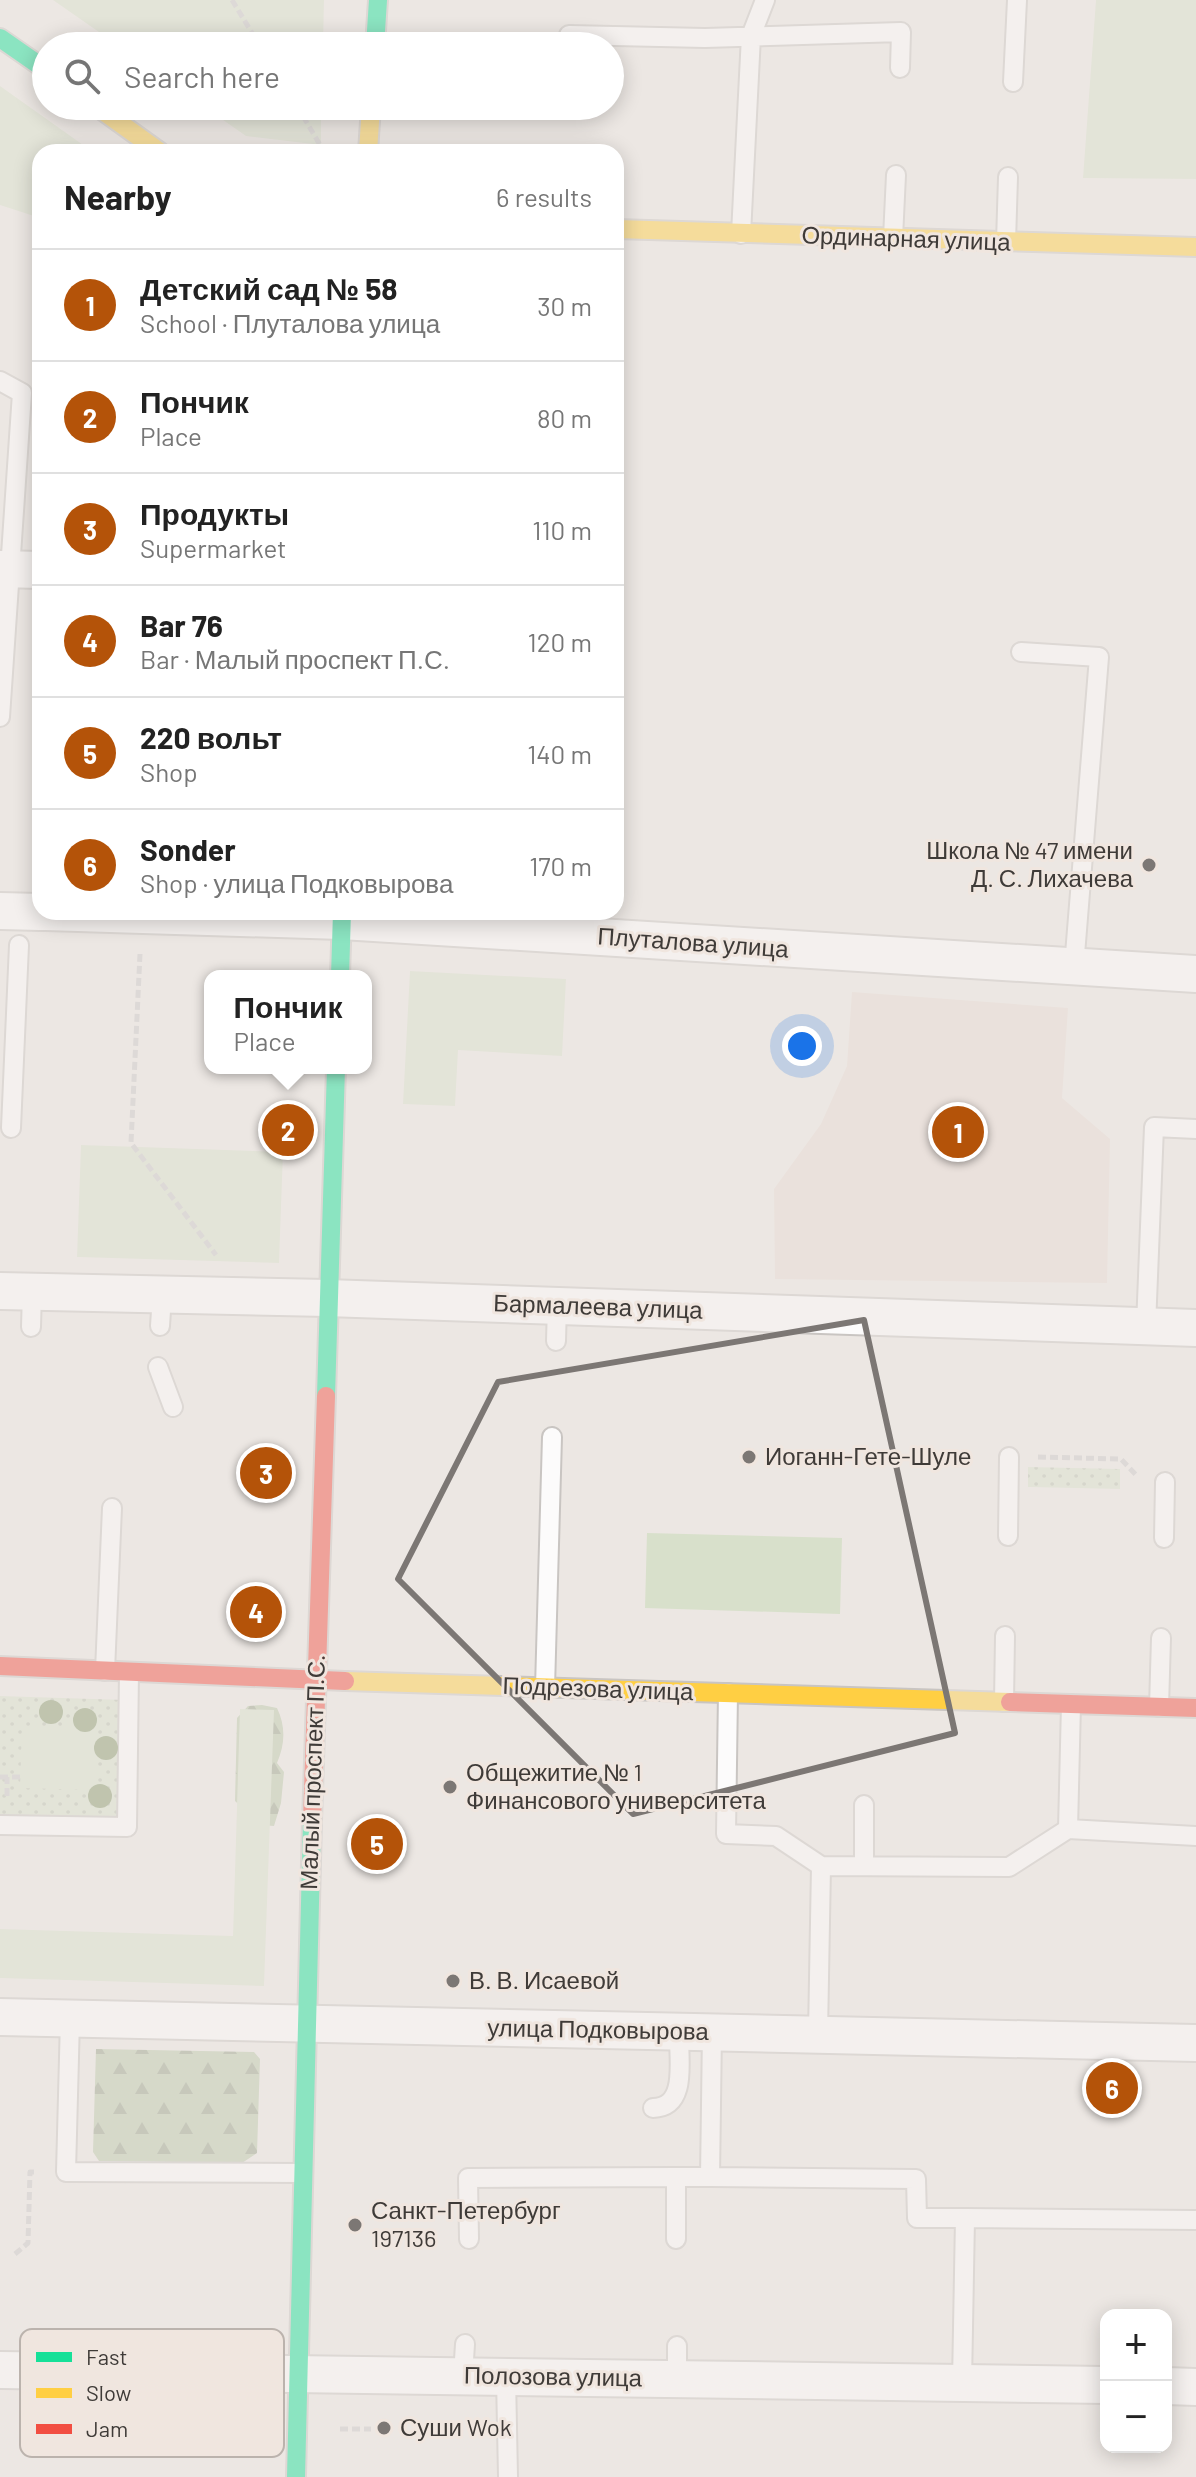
<!DOCTYPE html>
<html lang="en">
<head>
<meta charset="utf-8">
<style>
  :root { --surface:#fff; --page:#f6f6f6; --text:#222; --muted:#767676; --line:#e0e0e0; --accent:#b45309 }
  body { margin:0; font-family:Barlow,sans-serif; background:var(--page); color:var(--text) }
  .controls { position:absolute; right:24px; bottom:24px; display:grid; overflow:hidden; border-radius:16px; box-shadow:0 4px 20px #0003 }
  .controls button { width:72px; height:72px; display:grid; place-items:center; padding:0; border:0; border-bottom:2px solid var(--line); background:var(--surface); color:var(--text); font:40px sans-serif }
  .you { position:absolute; left:802px; top:1046px; width:28px; height:28px; margin:-20px; border:6px solid #fff; border-radius:50%; background:#1a73e8; box-shadow:0 0 0 12px #1a73e833 }
  .badge { display:grid; place-items:center; width:52px; height:52px; border-radius:50%; background:var(--accent); color:#fff; font-size:26px; font-weight:700 }
  .pin { position:absolute; translate:-50% -50%; border:4px solid #fff; box-shadow:0 2px 8px #0006 }
  .popup { position:absolute; left:204px; top:970px; width:168px; height:104px; box-sizing:border-box; display:grid; place-content:center; border-radius:16px; background:var(--surface); filter:drop-shadow(0 2px 6px #0005); font-size:26px; white-space:nowrap; color:var(--muted) }
  .popup b { font-size:30px; color:var(--text) }
  .popup::after { content:''; position:absolute; left:50%; top:100%; margin-left:-16px; border:16px solid transparent; border-top-color:var(--surface) }
  .list { margin:0; padding:0; list-style:none }
  h2 { display:flex; justify-content:space-between; align-items:center; height:104px; margin:0; padding:0 32px; font-size:34px }
  h2 small { font-size:26px; font-weight:400; color:var(--muted) }
  .list li { display:grid; grid-template-columns:52px 1fr auto; gap:24px; align-items:center; box-sizing:border-box; height:112px; padding:0 32px; border-top:2px solid var(--line) }
  .list b { display:block; font-size:30px; white-space:nowrap }
  .list p { margin:0; font-size:26px; white-space:nowrap; color:var(--muted) }
  .list em { font-size:26px; font-style:normal; color:var(--muted) }
  .icon { flex:none; width:44px; height:44px; fill:none; stroke:currentColor; stroke-width:2; stroke-linecap:round; stroke-linejoin:round }
  .map { position:relative; flex:none; width:1196px; height:2477px; overflow:hidden }
  .search { position:absolute; background:var(--surface); box-shadow:0 4px 20px #0003; left:32px; top:32px; width:592px; height:88px; display:flex; align-items:center; gap:20px; box-sizing:border-box; padding:0 28px; border-radius:44px; color:var(--muted); font-size:30px }
  .panel { position:absolute; background:var(--surface); box-shadow:0 4px 20px #0003; left:32px; top:144px; width:592px; height:776px; border-radius:24px }
  .map>svg:first-child { display:block }
  .built { fill:#e6dad2 }
  .grass { fill:url(#grass-dots) }
  .forest { fill:url(#forest-firs) }
  .park { fill:#d8e0cb }
  .lines { fill:none; stroke-linecap:round; stroke-linejoin:round }
  .lane-casing { stroke:#c9c5c2; stroke-width:22 }
  .street-casing { stroke:#c9c5c2; stroke-width:40 }
  .fast-casing { stroke:#c9c5c2; stroke-width:22 }
  .slow-casing { stroke:#c9c5c2; stroke-width:22 }
  .jam-casing { stroke:#c9c5c2; stroke-width:22 }
  .path { stroke:#cac8c7; stroke-width:5; stroke-dasharray:8 4; stroke-linecap:butt }
  .lane { stroke:#fcfbfb; stroke-width:18 }
  .street { stroke:#fcfbfb; stroke-width:36 }
  .fast { stroke:#16e098; stroke-width:18 }
  .slow { stroke:#ffcf43; stroke-width:18 }
  .jam { stroke:#f24e42; stroke-width:18 }
  .tree { fill:#89996e }
  .marked { fill:none; stroke:#7c7774; stroke-width:6; stroke-linejoin:round }
  .poi-dot { fill:#7c7774; stroke:#f0e6df; stroke-width:3 }
  .labels { text-anchor:middle; stroke-width:6; stroke-linejoin:round; paint-order:stroke }
  .street-label { font-size:24px; fill:#3f3b38; stroke:#f0e6df }
  .poi-label { font-size:24px; fill:#3f3b38; stroke:#f0e6df; text-anchor:start }
  .key { fill:#f0e6df; stroke:#bbb3ad; stroke-width:2 }
  .key-label { font-size:22px; fill:#3f3b38 }
</style>
</head>
<body>
<div class="map">
<svg width="1196" height="2477" viewBox="0 0 1196 2477">
  <defs>
    <pattern id="grass-dots" width="8" height="8" patternUnits="userSpaceOnUse" patternTransform="scale(2)"><rect width="8" height="8" fill="#d8e0cb"/><path d="M2 2h.1M6 6h.1" fill="none" stroke="#bac1af" stroke-width="1.8" stroke-linecap="round"/></pattern>
    <pattern id="forest-firs" width="22" height="20" patternUnits="userSpaceOnUse" patternTransform="scale(2)"><rect width="22" height="20" fill="#bac7a9"/><path d="M5 1l3.5 6h-7zM16 11l3.5 6h-7z" fill="#99a38b"/></pattern>
  </defs>
  <rect width="100%" height="100%" fill="#ece7e3"/>
  <!-- built -->
  <path class="built" d="M852 992 1068 1008 1062 1098 1110 1139 1107 1283 775 1279 774 1189 821 1124 847 1066Z"/>
  <!-- grass -->
  <path class="grass" d="M1028 1467 1120 1469V1489L1028 1487Z
    M0 1696 126 1700 125 1817 0 1815Z"/>
  <!-- forest -->
  <path class="forest" d="M262 1705 277 1708C286 1727 285 1744 277 1763L284 1772 281 1803 274 1826 261 1825 235 1801 237 1718 248 1706Z
    M96 2049 254 2052 260 2059 257 2153 242 2163 99 2161 93 2152Z"/>
  <!-- park -->
  <path class="park" d="M53 0H324L323 46H119Z
    M1096 0H1196V179L1083 178Z
    M0 86 93 152H40V218L0 205Z
    M203 106H321V145L246 136Z
    M410 971 566 979 562 1056 458 1050 455 1106 403 1104Z
    M81 1145 283 1152 279 1263 77 1257Z
    M647 1533 842 1538 840 1614 645 1608Z
    M240 1709 274 1710 264 1986 0 1978V1929L233 1936Z
    M22 1727 97 1728 96 1790 20 1788Z"/>
  <g class="lines">
    <!-- lane casing -->
    <g class="lane-casing">
      <path id="lane" d="M569 35 705 38 901 32 900 68
        M1013 82 1017 0
        M741 234 751 36 765 0
        M893 238 896 175
        M1006 242 1008 177
        M0 381 22 393 0 717
        M1021 652 1099 657 1074 967
        M11 1128 19 945
        M160 1326 162 1295
        M1146 1326 1154 1127 1196 1129
        M31 1327 32 1292
        M556 1341 557 1305
        M158 1367 173 1407
        M1008 1536 1009 1457
        M1164 1538 1165 1482
        M105 1671 112 1508
        M545 1688 552 1437
        M728 1693 726 1834 776 1836 821 1866 1009 1867 1068 1829 1196 1836
        M1004 1702 1005 1636
        M1159 1707 1161 1638
        M0 1825 127 1827 129 1672
        M1068 1829 1071 1704
        M864 1866V1805
        M70 2019 66 2172 303 2173
        M712 2032 710 2177 916 2179 917 2218H965
        M818 2034 821 1866
        M653 2108C689 2107 678 2058 679 2032
        M469 2239 468 2178 676 2177
        M676 2239V2177H710
        M677 2346V2380
        M463 2376 465 2344
        M506 2377 508 2477
        M962 2383 965 2218 1196 2220"/>
    </g>
    <!-- street casing -->
    <g class="street-casing">
      <path id="street" d="M0 569 40 570
        M0 911 40 912
        M46 912 342 921 1196 974
        M0 1291 327 1298 1196 1328
        M0 2017 1196 2043
        M0 2370 1106 2385
        M1166 2386 1196 2387"/>
    </g>
    <!-- fast casing -->
    <g class="fast-casing">
      <path id="fast" d="M0 38 46 70
        M375 46 378 0
        M340 976 342 912
        M326 1396 336 1068
        M296 2477 312 1821"/>
    </g>
    <!-- slow casing -->
    <g class="slow-casing">
      <path id="slow" d="M96 106 160 152
        M368 152 371 106
        M616 229 1196 247
        M345 1681 1010 1702"/>
    </g>
    <!-- jam casing -->
    <g class="jam-casing">
      <path id="jam" d="M0 1666 345 1681
        M1010 1702 1196 1708
        M312 1821 326 1396"/>
    </g>
    <!-- path -->
    <path class="path" d="M232 0 260 46
      M297 106 323 150
      M140 954 131 1143 216 1255
      M1038 1457 1121 1459 1137 1476
      M0 1777H21
      M7 1796V1777
      M15 2254 28 2243 30 2172H36
      M340 2429H371"/>
    <!-- lane -->
    <use href="#lane" class="lane"/>
    <!-- street -->
    <use href="#street" class="street"/>
    <!-- fast -->
    <use href="#fast" class="fast"/>
    <!-- slow -->
    <use href="#slow" class="slow"/>
    <!-- jam -->
    <use href="#jam" class="jam"/>
  </g>
  <!-- trees -->
  <g class="tree">
    <circle cx="51" cy="1712" r="12"/>
    <circle cx="85" cy="1720" r="12"/>
    <circle cx="106" cy="1748" r="12"/>
    <circle cx="100" cy="1796" r="12"/>
  </g>
  <!-- marked area -->
  <path d="M0 0H1196V2477H0ZM864 1320 955 1733 633 1814 398 1579 498 1382Z" fill="#ece7e3" fill-opacity=".55" fill-rule="evenodd"/>
  <path class="marked" d="M864 1320 955 1733 633 1814 398 1579 498 1382Z"/>
  <!-- markers -->
  <g class="poi-dot">
    <circle cx="1149" cy="865" r="8"/>
    <circle cx="749" cy="1457" r="8"/>
    <circle cx="450" cy="1787" r="8"/>
    <circle cx="453" cy="1981" r="8"/>
    <circle cx="355" cy="2225" r="8"/>
    <circle cx="384" cy="2428" r="8"/>
  </g>
  <g class="labels">
    <!-- street labels -->
    <g class="street-label">
      <text transform="translate(906 239) rotate(2)" y="8">Ординарная улица</text>
      <text transform="translate(693 943) rotate(4)" y="8">Плуталова улица</text>
      <text transform="translate(598 1307) rotate(2)" y="8">Бармалеева улица</text>
      <text transform="translate(598 1689) rotate(2)" y="8">Подрезова улица</text>
      <text transform="translate(313 1772) rotate(-88)" y="8">Малый проспект П.С.</text>
      <text transform="translate(598 2030) rotate(1)" y="8">улица Подковырова</text>
      <text transform="translate(553 2377) rotate(1)" y="8">Полозова улица</text>
    </g>
    <!-- poi labels -->
    <g class="poi-label">
      <text x="1133" y="859" text-anchor="end">Школа № 47 имени<tspan x="1133" dy="28">Д. С. Лихачева</tspan></text>
      <text x="765" y="1465">Иоганн-Гете-Шуле</text>
      <text x="466" y="1781">Общежитие № 1<tspan x="466" dy="28">Финансового университета</tspan></text>
      <text x="469" y="1989">В. В. Исаевой</text>
      <text x="371" y="2219">Санкт-Петербург<tspan x="371" dy="28">197136</tspan></text>
      <text x="400" y="2436">Суши Wok</text>
    </g>
  </g>
  <!-- legend -->
  <rect x="20" y="2329" width="264" height="128" rx="12" class="key"/>
  <rect x="36" y="2352" width="36" height="10" fill="#16e098"/>
  <rect x="36" y="2388" width="36" height="10" fill="#ffcf43"/>
  <rect x="36" y="2424" width="36" height="10" fill="#f24e42"/>
  <g class="key-label">
    <text x="86" y="2365">Fast</text>
    <text x="86" y="2401">Slow</text>
    <text x="86" y="2437">Jam</text>
  </g>
</svg>
<div class="controls">
<button>+</button>
<button>−</button>
</div>
<div class="you"></div>
<div class="pin badge" style="left:958px;top:1132px">1</div>
<div class="pin badge" style="left:288px;top:1130px">2</div>
<div class="popup"><b>Пончик</b>Place</div>
<div class="pin badge" style="left:266px;top:1473px">3</div>
<div class="pin badge" style="left:256px;top:1612px">4</div>
<div class="pin badge" style="left:377px;top:1844px">5</div>
<div class="pin badge" style="left:1112px;top:2088px">6</div>
<div class="search"><svg class="icon" aria-label="search" viewBox="0 0 24 24"><circle cx="10" cy="10" r="6"/><path d="M15 15l6 6"/></svg>Search here</div>
<section class="panel">
<h2>Nearby<small>6 results</small></h2>
<ul class="list">
<li><span class="badge">1</span><div><b>Детский сад № 58</b><p>School · Плуталова улица</p></div><em>30 m</em></li>
<li><span class="badge">2</span><div><b>Пончик</b><p>Place</p></div><em>80 m</em></li>
<li><span class="badge">3</span><div><b>Продукты</b><p>Supermarket</p></div><em>110 m</em></li>
<li><span class="badge">4</span><div><b>Bar 76</b><p>Bar · Малый проспект П.С.</p></div><em>120 m</em></li>
<li><span class="badge">5</span><div><b>220 вольт</b><p>Shop</p></div><em>140 m</em></li>
<li><span class="badge">6</span><div><b>Sonder</b><p>Shop · улица Подковырова</p></div><em>170 m</em></li>
</ul>
</section>
</div>
</body>
</html>
